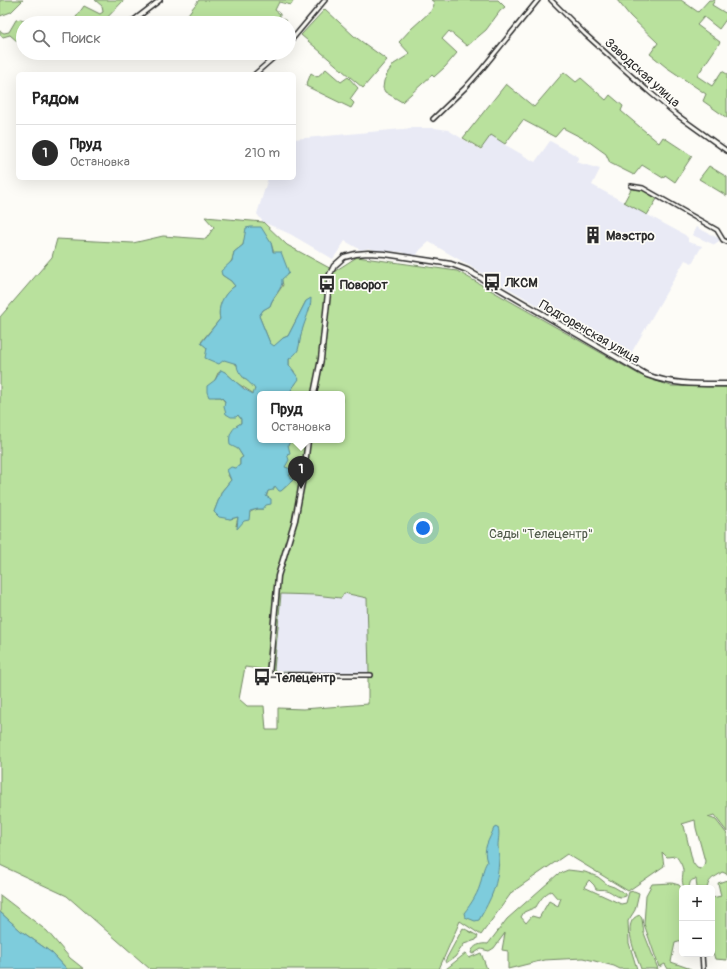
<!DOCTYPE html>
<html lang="ru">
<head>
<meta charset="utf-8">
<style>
  :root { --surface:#fff; --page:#f6f6f6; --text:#222; --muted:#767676; --line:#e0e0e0; --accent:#2b2b2b }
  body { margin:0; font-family:Pangolin,sans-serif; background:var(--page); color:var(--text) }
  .controls { position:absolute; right:12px; bottom:12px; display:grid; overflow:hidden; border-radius:6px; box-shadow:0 4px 16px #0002 }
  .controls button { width:36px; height:36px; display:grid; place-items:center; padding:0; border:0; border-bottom:1px solid var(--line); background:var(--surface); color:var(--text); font:20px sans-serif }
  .you { position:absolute; left:423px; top:528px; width:14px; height:14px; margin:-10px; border:3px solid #fff; border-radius:50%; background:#1a73e8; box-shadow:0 0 0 6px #1a73e833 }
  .badge { display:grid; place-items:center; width:26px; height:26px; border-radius:50%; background:var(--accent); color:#fff; font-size:13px; font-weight:700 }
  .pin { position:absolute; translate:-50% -33px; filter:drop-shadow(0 1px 2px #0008) }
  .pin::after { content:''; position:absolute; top:21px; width:14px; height:12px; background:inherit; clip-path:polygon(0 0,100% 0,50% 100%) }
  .popup { position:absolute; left:257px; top:391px; width:88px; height:52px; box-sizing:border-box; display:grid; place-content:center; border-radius:6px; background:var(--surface); filter:drop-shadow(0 1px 3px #0005); font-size:13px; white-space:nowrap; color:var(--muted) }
  .popup b { font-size:15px; color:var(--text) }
  .popup::after { content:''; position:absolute; left:50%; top:100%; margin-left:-8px; border:8px solid transparent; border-top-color:var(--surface) }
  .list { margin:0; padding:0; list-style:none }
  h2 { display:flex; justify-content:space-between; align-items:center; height:52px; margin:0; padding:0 16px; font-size:17px }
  h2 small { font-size:13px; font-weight:400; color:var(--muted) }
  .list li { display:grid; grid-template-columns:26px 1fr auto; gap:12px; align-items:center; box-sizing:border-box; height:56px; padding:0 16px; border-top:1px solid var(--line) }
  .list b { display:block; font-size:15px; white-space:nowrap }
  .list p { margin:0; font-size:13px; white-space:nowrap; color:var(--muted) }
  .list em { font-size:13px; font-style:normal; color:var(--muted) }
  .icon { flex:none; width:22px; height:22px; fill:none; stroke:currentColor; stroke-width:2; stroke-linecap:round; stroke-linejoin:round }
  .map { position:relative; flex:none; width:727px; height:969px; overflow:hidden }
  .search { position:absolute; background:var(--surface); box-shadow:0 4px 16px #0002; left:16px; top:16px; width:280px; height:44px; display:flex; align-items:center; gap:10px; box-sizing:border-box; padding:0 14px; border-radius:22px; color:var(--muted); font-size:15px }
  .panel { position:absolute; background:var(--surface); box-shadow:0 4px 16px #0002; left:16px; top:72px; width:280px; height:108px; border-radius:6px }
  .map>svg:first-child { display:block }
  .built { fill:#e9eaf5 }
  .green { fill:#b9e19d; stroke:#728664; fill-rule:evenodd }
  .water { fill:#7eccdc; stroke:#5d8c95 }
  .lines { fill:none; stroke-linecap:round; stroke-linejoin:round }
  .minor-casing { stroke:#2b2b2b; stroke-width:6 }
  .tertiary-casing { stroke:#2b2b2b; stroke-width:7 }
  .minor { stroke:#fdfcf7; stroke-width:3 }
  .tertiary { stroke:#fdfcf7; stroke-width:4 }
  .labels { text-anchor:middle; stroke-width:3.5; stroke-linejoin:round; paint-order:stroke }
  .street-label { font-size:13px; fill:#2b2b2b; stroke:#fdfcf7 }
  .poi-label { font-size:13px; font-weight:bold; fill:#2b2b2b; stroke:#fdfcf7; text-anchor:start }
  .park-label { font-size:13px; fill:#4e5848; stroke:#fdfcf7 }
</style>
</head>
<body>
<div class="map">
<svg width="727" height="969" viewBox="0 0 727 969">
  <rect width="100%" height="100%" fill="#fdfcf7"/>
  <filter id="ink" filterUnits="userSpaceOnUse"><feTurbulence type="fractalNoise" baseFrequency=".025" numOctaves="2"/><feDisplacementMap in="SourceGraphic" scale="8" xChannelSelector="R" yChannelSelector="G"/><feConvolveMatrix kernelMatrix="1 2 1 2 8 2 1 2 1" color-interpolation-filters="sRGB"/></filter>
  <g filter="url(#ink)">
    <!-- built -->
    <path class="built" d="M413 128H435L448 130 481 150 491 134 504 144 535 162 550 141 579 157 576 162 600 169 592 185 685 235 688 238V242L702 246 692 263 685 260 630 355 626 353 623 354 599 341 429 242 420 250 416 256 408 255 402 252 375 250 369 248 361 250 345 241 333 259 290 234 263 222 257 214 268 178H294V139Z
      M696 227 720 239 718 242H717L715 245 692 235Z
      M344 593 367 598 369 673 277 672 274 670 281 594 315 595 340 598Z"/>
    <!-- green -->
    <path class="green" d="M0 0H23L11 12 0 16Z
      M95 0H124L102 23H72L84 6 100 14 103 12 102 6Z
      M199 0H294L291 5 279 2 275 10 280 14V17L286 21 285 23H275L271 21 269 23H204L200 21 198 23H181Z
      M431 0H498L505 7 500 11 486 30 467 46 449 31 442 39 457 53 445 67 434 77 432 75 402 102 385 92 383 88 384 81 388 72 394 64 410 54 399 42 411 29 431 11 434 5 433 1Z
      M617 0H681L698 12 709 0H715L712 5 727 14V18L719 29 704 17 697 25 720 42 697 76 712 86 722 71 727 74V118L703 101 706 94 666 67 650 54 658 43 630 16Z
      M325 9 354 36 387 60 363 88 301 35Z
      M21 19 29 23H23L22 42H18L10 35 3 37 0 35V31L4 33 9 32 16 20Z
      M326 69 341 82 348 77 358 88 350 99 354 103 351 108 306 86 311 73 317 77Z
      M564 72 576 82 581 78 606 100 610 95 623 106 621 111 659 143 663 137 692 156 675 182 665 175 663 178 642 165 634 175 610 163 606 154 588 141 563 128 555 137 523 120 505 144 491 135 481 149 463 138 506 84 534 107Z
      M709 166 727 177V196L699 179Z
      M631 189H642L657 199 647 215 624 202Z
      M205 217 263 222 287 245 335 271 357 257 457 271 640 375 671 386 727 387V832L714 815 708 817 716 820 727 834V874L722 872C714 879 710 876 707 888H697L696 879C690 880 690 882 689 888H684C681 879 683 879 683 871 683 866 679 860 676 856L667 857 662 852 664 866 628 891 567 854 512 892 481 935 460 921 439 969H150L67 896 0 865V317L52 257 57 239 133 243 163 236 206 239 214 227ZM246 233 271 243 283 285 272 301 270 306 263 310 259 316 270 343 274 347 283 338 288 336 306 301 311 305 307 312 303 326 298 348 295 354 289 359V365L294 371 296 383 291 390V394H342V440H291L288 445 285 467 292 472 289 475 293 480 281 491 275 486 268 491 263 509C250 508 245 517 236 526L238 517 230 519 214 512 222 491 231 480 228 475 240 465V459L243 457 238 449 236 426 241 423V419L238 415 224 407 225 402 221 397H215V380L218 373 225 372 237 383 254 394 255 389 250 382 244 379 237 365 231 361 207 354V348L201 342 220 319C217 307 225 292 235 286L231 281 222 275 232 260 234 252 243 245ZM344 593 367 598 369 673 277 672 274 670 281 594 315 595 341 598ZM245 667 260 669 274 677H368V704L303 709 278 708V730H266L264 706H247L239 699ZM695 820 696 828 705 861 704 866 701 869 697 868 693 863 684 826 682 824Z
      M568 870 585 872 598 877 608 885 614 887 626 894V896C617 900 614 892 606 890 602 889 600 890 596 889L594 885 589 880 584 887 621 904 626 903 629 892 634 891 639 893 635 910 628 921 629 943 637 969H620L614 966 583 958 544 960 508 969V951L502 950 505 933 494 948 489 951 481 949 473 954 471 953C473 945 481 943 488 944L507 919 558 874ZM551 891 557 898H561L558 906 549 901 539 918 532 916 526 923 521 917 524 912 536 907C540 900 544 894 551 891Z
      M727 880V960L715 959 712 949V898L721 896 718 883Z
      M672 883 679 885 682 889V941L675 943 671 962 691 969H668L665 964 659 967 644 924 646 895 652 884Z
      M0 895 47 931 70 958 84 969H67L52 953 21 931 0 912Z
      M640 915 642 919 644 933 658 969H641C637 957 619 920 640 915Z
      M463 928C467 930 474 934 478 936L476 940 464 944 455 957 446 963 445 961Z
      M466 953 469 958 481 953 487 969H446Z"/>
    <!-- water -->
    <path class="water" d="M251 227H261L271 243 273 252H281L289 273 282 279C283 290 273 295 270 306L263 310 259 316 270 343 274 346 283 338 288 336 306 301 311 298C311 309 305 320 302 331 300 337 300 344 298 350 296 354 293 356 289 359V365L299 379 291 390V394H260V440H291L288 445 290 453 287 454 289 460 285 467 294 470 289 475 293 480 281 491H279L275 486 273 490 268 491 266 496 271 499V504L266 505 263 509H258L250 511 249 520 244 521 237 529 238 517 230 519 219 517 214 512 222 491 231 480 227 470 231 467 236 468 240 465V459L243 457 238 449 230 445C228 435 232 428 241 423V419L238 415 236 417H231L226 414 224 407 225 401 221 397H209L207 392V386L215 380 221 370 225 372 244 389 253 394 255 389C249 380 237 376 237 364L224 360 219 364 205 358 207 348 201 343 220 319C217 306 224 293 235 286L231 281 222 275 221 271 232 261 234 252 243 245 246 228Z
      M498 827C500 834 498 839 498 846 498 850 499 854 499 858 498 885 492 897 479 920L475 921 465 917 464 913C471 904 479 892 481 881 483 874 483 868 487 862 482 848 489 841 494 828Z
      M0 912 21 931 52 953 67 969H0Z"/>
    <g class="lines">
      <!-- minor casing -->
      <g class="minor-casing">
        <path id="minor" d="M551 0 585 34 646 89 677 115 727 151
          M130 23 160 0
          M289 43 325 0
          M255 74 279 53
          M433 119 465 88 482 69 538 0
          M631 186 643 188 717 230 723 240 727 242
          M269 675H371
          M702 954 703 969"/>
      </g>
      <!-- tertiary casing -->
      <g class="tertiary-casing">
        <path id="tertiary" d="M314 394 321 359 330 274 334 266 344 257 356 254 368 253 385 254 451 264 467 270 647 375C673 385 699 384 727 384
          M269 675 278 576 295 520 304 472 308 440"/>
      </g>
      <!-- minor -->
      <use href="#minor" class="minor"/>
      <!-- tertiary -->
      <use href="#tertiary" class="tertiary"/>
    </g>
  </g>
  <!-- icons -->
  <defs>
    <g id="building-bare" transform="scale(1.38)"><path d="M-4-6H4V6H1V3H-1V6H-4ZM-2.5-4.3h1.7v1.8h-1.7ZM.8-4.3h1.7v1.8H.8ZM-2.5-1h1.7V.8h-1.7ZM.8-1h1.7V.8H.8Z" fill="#2b2b2b" stroke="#fdfcf7" stroke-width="2.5" paint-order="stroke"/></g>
    <g id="bus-bare" transform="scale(1.38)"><path d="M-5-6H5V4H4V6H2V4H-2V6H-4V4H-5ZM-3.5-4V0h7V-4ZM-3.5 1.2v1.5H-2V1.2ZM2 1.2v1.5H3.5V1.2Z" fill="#2b2b2b" stroke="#fdfcf7" stroke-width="2.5" paint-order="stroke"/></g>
  </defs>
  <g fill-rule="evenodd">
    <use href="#building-bare" x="593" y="235"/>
    <use href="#bus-bare" x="492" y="282"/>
    <use href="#bus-bare" x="327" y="284"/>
    <use href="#bus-bare" x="262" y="677"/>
  </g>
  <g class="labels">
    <!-- street labels -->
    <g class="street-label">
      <text transform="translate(643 72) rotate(42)" y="5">Заводская улица</text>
      <text transform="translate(590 331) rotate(30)" y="5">Подгоренская улица</text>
    </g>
    <!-- poi labels -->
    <g class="poi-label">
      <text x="606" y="240">Маэстро</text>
      <text x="505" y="287">ЛКСМ</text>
      <text x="340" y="289">Поворот</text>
      <text x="275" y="682">Телецентр</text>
    </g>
    <!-- park labels -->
    <g class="park-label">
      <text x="541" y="538">Сады "Телецентр"</text>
    </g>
  </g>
</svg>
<div class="controls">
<button>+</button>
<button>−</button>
</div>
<div class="you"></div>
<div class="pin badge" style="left:301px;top:489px">1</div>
<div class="popup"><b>Пруд</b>Остановка</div>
<div class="search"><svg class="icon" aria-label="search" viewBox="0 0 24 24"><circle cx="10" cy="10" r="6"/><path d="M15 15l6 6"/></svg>Поиск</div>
<section class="panel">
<h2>Рядом<small></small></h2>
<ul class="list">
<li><span class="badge">1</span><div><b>Пруд</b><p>Остановка</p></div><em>210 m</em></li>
</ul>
</section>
</div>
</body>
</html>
